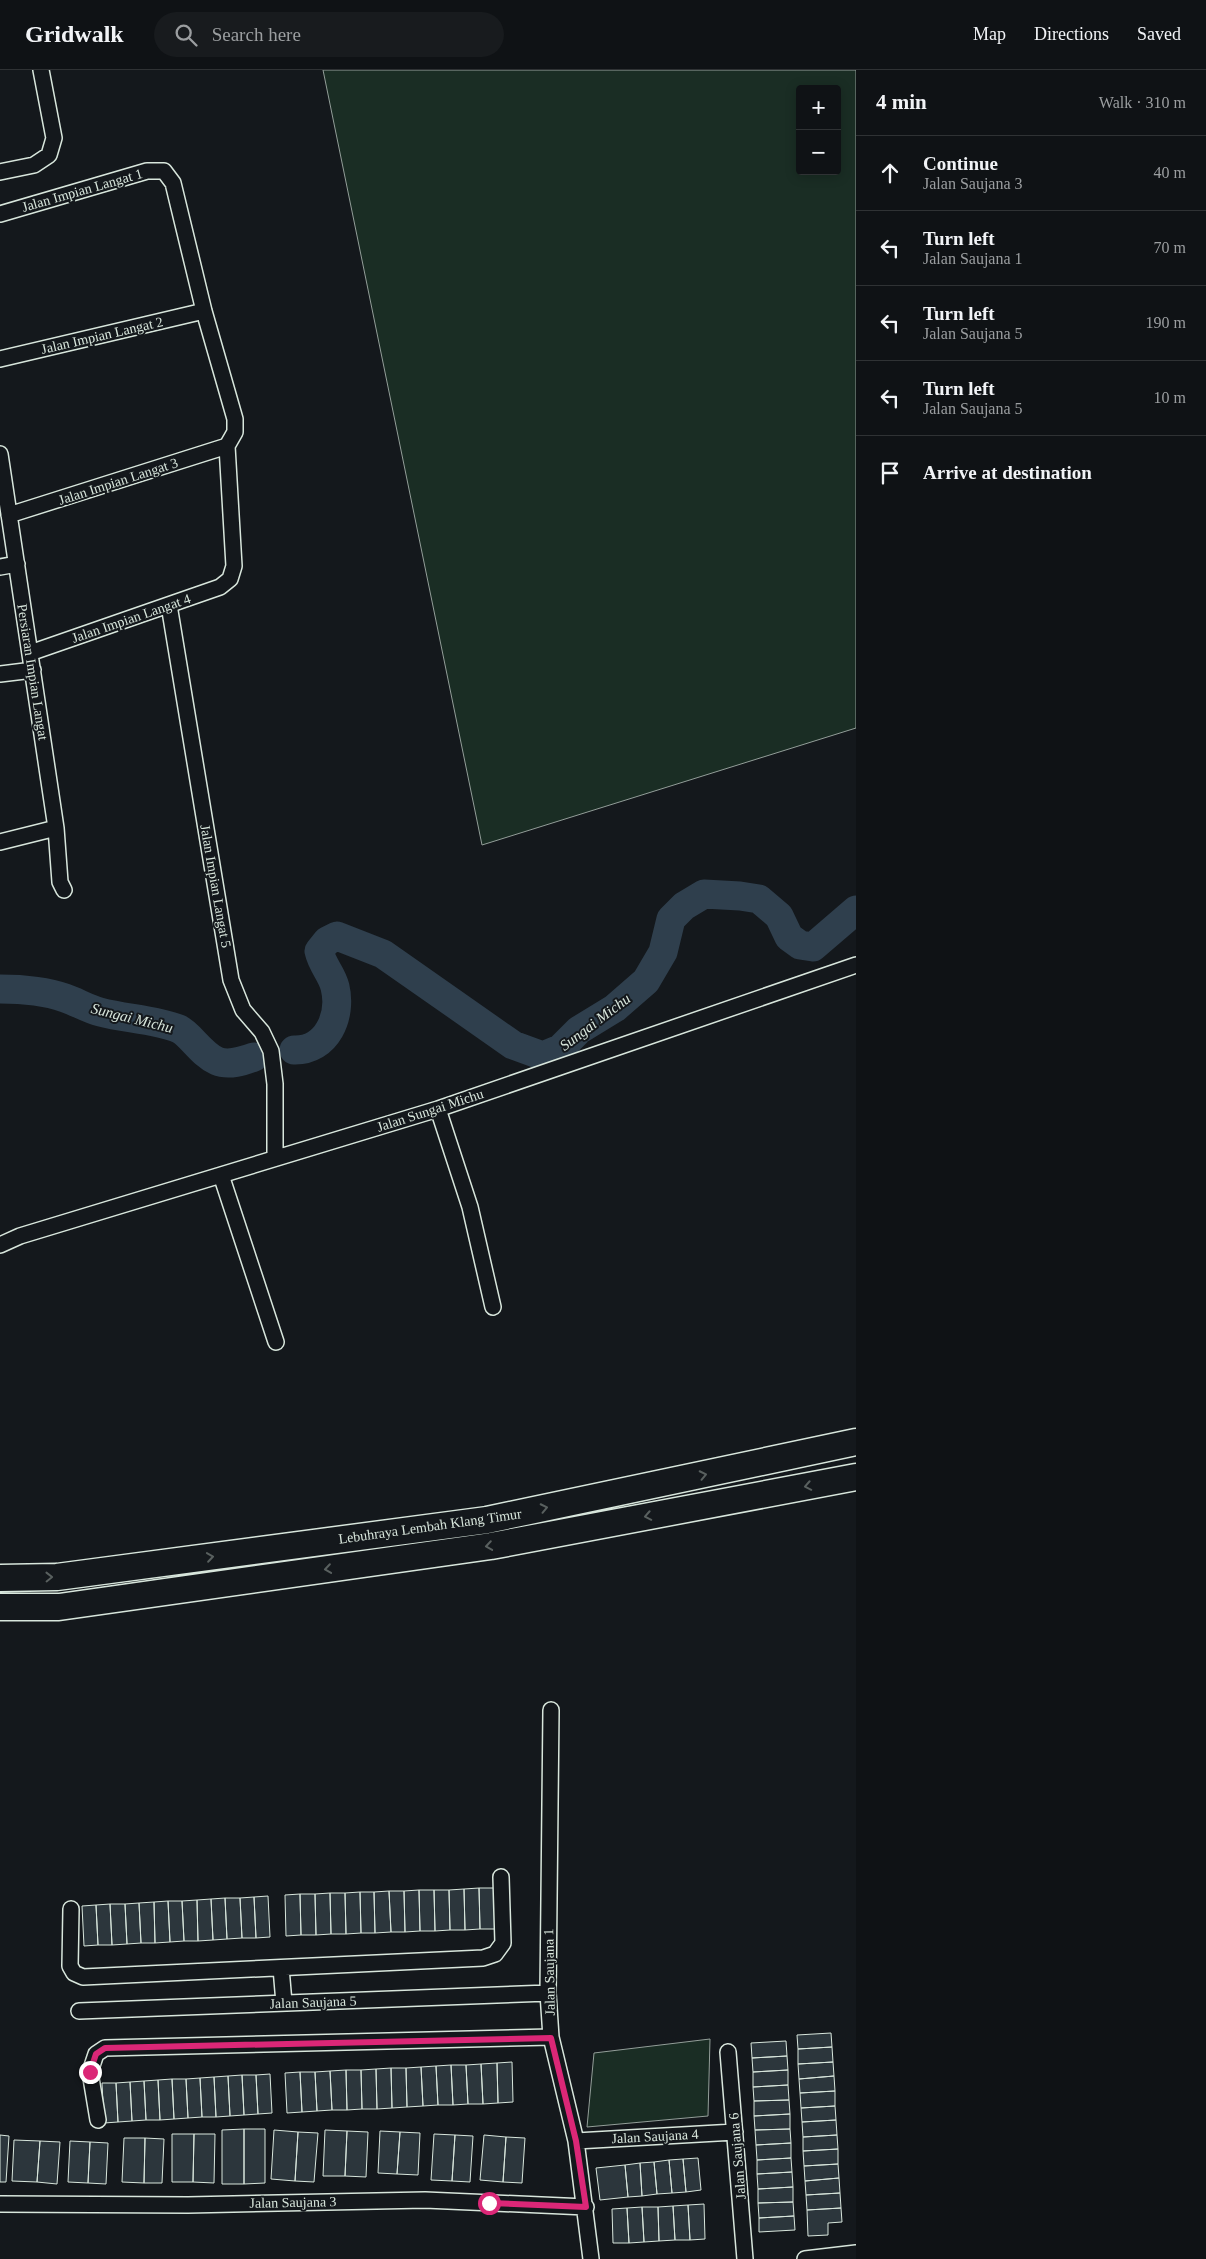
<!DOCTYPE html>
<html lang="en">
<head>
<meta charset="utf-8">
<style>
  :root { --surface:#0f1215; --page:#181b1e; --text:#f1f3f6; --muted:#9b9ea0; --line:#2f3234 }
  body { margin:0; font-family:Georgia,serif; background:var(--page); color:var(--text) }
  .controls { position:absolute; right:15px; top:15px; display:grid; overflow:hidden; border-radius:5px; box-shadow:0 2px 12px #0003 }
  .controls button { width:45px; height:45px; display:grid; place-items:center; padding:0; border:0; border-bottom:1px solid var(--line); background:var(--surface); color:var(--text); font:25px sans-serif }
  .stop { position:absolute; width:15px; height:15px; margin:-11px; border:4px solid #db2777; border-radius:50%; background:#fff }
  .stop.end { background:#db2777; border-color:#fff; box-shadow:0 1px 5px #0008 }
  .list { margin:0; padding:0; list-style:none }
  h2 { display:flex; justify-content:space-between; align-items:center; height:65px; margin:0; padding:0 20px; font-size:21px }
  h2 small { font-size:16px; font-weight:400; color:var(--muted) }
  .list li { display:grid; grid-template-columns:32px 1fr auto; gap:15px; align-items:center; box-sizing:border-box; height:75px; padding:0 20px; border-top:1px solid var(--line) }
  .list b { display:block; font-size:19px; white-space:nowrap }
  .list p { margin:0; font-size:16px; white-space:nowrap; color:var(--muted) }
  .list em { font-size:16px; font-style:normal; color:var(--muted) }
  .icon { flex:none; width:28px; height:28px; fill:none; stroke:currentColor; stroke-width:2; stroke-linecap:round; stroke-linejoin:round }
  .map { position:relative; flex:none; width:856px; height:2189px; overflow:hidden }
  header { display:flex; align-items:center; gap:30px; box-sizing:border-box; height:70px; padding:0 25px; background:var(--surface); border-bottom:1px solid var(--line) }
  header strong { font-size:24px }
  nav { display:flex; gap:28px; margin-inline-start:auto; font-size:18px }
  .search { width:350px; height:45px; background:var(--page); display:flex; align-items:center; gap:12px; box-sizing:border-box; padding:0 18px; border-radius:28px; color:var(--muted); font-size:19px }
  main { display:flex }
  aside { flex:1; background:var(--surface) }
  .map>svg:first-child { display:block }
  .green { fill:#1a2d24; stroke:#939e99; fill-rule:evenodd }
  .lines { fill:none; stroke-linecap:round; stroke-linejoin:round }
  .river { stroke:#2f3f4d; stroke-width:29 }
  .building { fill:#2c363c; stroke:#d8e6dc }
  .minor-casing { stroke:#d8e6dc; stroke-width:18 }
  .motorway-casing { stroke:#d8e6dc; stroke-width:29 }
  .minor { stroke:#14181c; stroke-width:15 }
  .motorway { stroke:#14181c; stroke-width:26 }
  .oneway { stroke:#59605f }
  .route { stroke:#db2777; stroke-width:6 }
  .labels { text-anchor:middle; stroke-width:4; stroke-linejoin:round; paint-order:stroke }
  .street-label { font-size:14px; fill:#d8e6dc; stroke:#14181c }
  .water-label { font-size:15px; font-style:italic; fill:#d8e6dc; stroke:#14181c }
</style>
</head>
<body>
<header>
<strong>Gridwalk</strong>
<div class="search"><svg class="icon" aria-label="search" viewBox="0 0 24 24"><circle cx="10" cy="10" r="6"/><path d="M15 15l6 6"/></svg>Search here</div>
<nav><a>Map</a><a>Directions</a><a>Saved</a></nav>
</header>
<main>
<div class="map">
<svg width="856" height="2189" viewBox="0 0 856 2189">
  <rect width="100%" height="100%" fill="#14181c"/>
  <!-- green -->
  <path class="green" d="M323 0H856V658L482 775ZM800 19H837V101H800Z
    M710 1969 708 2046 587 2057 594 1983Z"/>
  <g class="lines">
    <!-- river -->
    <path class="river" d="M0 919C21 919 45 921 65 928 77 932 88 939 100 942 126 949 154 949 179 959 190 964 201 984 217 991 229 996 243 991 254 987
      M294 980C327 981 342 946 335 917 332 904 322 895 319 881L327 871 337 866 383 884 513 975 543 986 560 979 579 960 615 938 646 911 663 882 671 849 684 836 704 824 740 826 759 829 779 846 789 867 800 875 813 877 856 840"/>
  </g>
  <!-- building -->
  <path class="building" d="M479 1818H494L495 1859H480Z
    M479 1818 480 1859 465 1860 464 1819Z
    M464 1819 465 1860H450L449 1820Z
    M419 1820H434L435 1861H420Z
    M419 1820 420 1861 405 1862 404 1821Z
    M434 1820H449L450 1860 435 1861Z
    M389 1821H404L405 1862H391Z
    M389 1821 391 1862 375 1863 374 1822Z
    M360 1822H374L375 1863H361Z
    M360 1822 361 1863 346 1864 345 1823Z
    M330 1823H345L346 1864H331Z
    M330 1823 331 1864 316 1865 315 1824Z
    M300 1824H315L316 1865H301Z
    M300 1824 301 1865 286 1866 285 1825Z
    M268 1826 270 1867 256 1868 254 1827Z
    M254 1827 256 1868H242L240 1828Z
    M225 1828H240L242 1868 227 1869Z
    M225 1828 227 1869 213 1870 211 1829Z
    M211 1829 213 1870 198 1871 197 1830Z
    M197 1830 198 1871H184L182 1831Z
    M168 1831H182L184 1871 170 1872Z
    M168 1831 170 1872 155 1873 154 1832Z
    M154 1832 155 1873H141L139 1833Z
    M139 1833 141 1873 127 1874 125 1834Z
    M110 1834H125L127 1874 112 1875Z
    M110 1834 112 1875H98L96 1835Z
    M96 1835 98 1875 84 1876 82 1836Z
    M831 1963 832 1977 798 1979 797 1965Z
    M786 1971 787 1986 752 1988 751 1973Z
    M832 1977 833 1992 798 1994V1979Z
    M787 1986 788 2000 753 2002 752 1988Z
    M512 1992 513 2032 498 2033 497 1993Z
    M833 1992 834 2006 799 2009 798 1994Z
    M497 1993 498 2033 483 2034 481 1994Z
    M481 1994 483 2034H468L466 1995Z
    M451 1995 453 2035H438L436 1996Z
    M451 1995H466L468 2034 453 2035Z
    M436 1996 438 2035 423 2036 421 1997Z
    M421 1997 423 2036 407 2037 406 1998Z
    M391 1998 392 2038 377 2039 376 1999Z
    M391 1998H406L407 2037 392 2038Z
    M376 1999 377 2039H362L361 2000Z
    M346 2000 347 2040H332L330 2001Z
    M346 2000H361L362 2039 347 2040Z
    M788 2000V2015L753 2017V2002Z
    M330 2001 332 2040 317 2041 315 2002Z
    M300 2002 302 2042 287 2043 285 2003Z
    M300 2002H315L317 2041 302 2042Z
    M270 2004 272 2043 258 2044 256 2005Z
    M242 2005 244 2045 230 2046 228 2006Z
    M242 2005H256L258 2044 244 2045Z
    M228 2006 230 2046 216 2047 214 2007Z
    M834 2006 835 2021 800 2023 799 2009Z
    M214 2007 216 2047H202L200 2008Z
    M200 2008 202 2047 188 2048 186 2009Z
    M172 2009 174 2049 160 2050 158 2010Z
    M172 2009H186L188 2048 174 2049Z
    M158 2010 160 2050H146L144 2011Z
    M144 2011 146 2050 132 2051 130 2012Z
    M130 2012 132 2051 118 2052 116 2013Z
    M102 2013H116L118 2052 104 2053Z
    M788 2015 789 2030 754 2031 753 2017Z
    M835 2021V2036L801 2038 800 2023Z
    M789 2030 790 2044 754 2046V2031Z
    M835 2036 836 2050 802 2052 801 2038Z
    M790 2044V2059L755 2060 754 2046Z
    M836 2050 837 2065 803 2067 802 2052Z
    M244 2059V2114H222V2060Z
    M244 2059H265V2113L244 2114Z
    M790 2059 791 2073 756 2075 755 2060Z
    M274 2060 298 2062 295 2111 271 2109Z
    M325 2060 347 2061 345 2106H323Z
    M347 2061 368 2062 366 2107 345 2106Z
    M380 2061 400 2062 397 2104 378 2103Z
    M298 2062 318 2063 314 2112 295 2111Z
    M400 2062 420 2063 418 2105 397 2104Z
    M172 2064H194L193 2112H172Z
    M194 2064H215L214 2113 193 2112Z
    M434 2064 455 2065 452 2111 431 2110Z
    M0 2065 9 2066 6 2112H0Z
    M455 2065 473 2066 470 2112 452 2111Z
    M484 2065 506 2067 503 2112 480 2110Z
    M837 2065 838 2079 803 2081V2067Z
    M506 2067 525 2068 522 2113 503 2112Z
    M124 2068H145L144 2113 122 2112Z
    M145 2068 164 2069 162 2113H144Z
    M14 2070 40 2071 37 2112 12 2111Z
    M40 2071 60 2072 57 2114 37 2112Z
    M70 2071 90 2072 88 2113 68 2112Z
    M90 2072 108 2073 106 2114 88 2113Z
    M791 2073V2088L757 2090 756 2075Z
    M838 2079V2094L804 2096 803 2081Z
    M698 2088 701 2120 686 2122 683 2089Z
    M791 2088 792 2102 757 2104V2090Z
    M683 2089 686 2122 672 2123 669 2090Z
    M669 2090 672 2123 657 2124 654 2092Z
    M654 2092 657 2124 642 2126 640 2093Z
    M640 2093 642 2126 628 2127 625 2095Z
    M838 2094 839 2108 805 2111 804 2096Z
    M625 2095 628 2127 600 2130 596 2098Z
    M792 2102 793 2117 758 2119 757 2104Z
    M839 2108 840 2123 806 2125 805 2111Z
    M793 2117V2132L758 2133V2119Z
    M840 2123 841 2138 807 2140 806 2125Z
    M793 2132 794 2146 759 2148 758 2133Z
    M704 2134 705 2169 690 2170 688 2135Z
    M688 2135 690 2170H675L673 2136Z
    M673 2136 675 2170 659 2171 658 2137Z
    M642 2137H658L659 2171 644 2172Z
    M642 2137 644 2172 629 2173 627 2138Z
    M627 2138 629 2173H613L612 2139Z
    M841 2138 842 2152 828 2153V2165L808 2166 807 2140Z
    M794 2146 795 2160 759 2162V2148Z"/>
  <g class="lines">
    <!-- minor casing -->
    <g class="minor-casing">
      <path id="minor" d="M0 102 34 95 49 85 54 68 41 0
        M0 144 147 101H164L173 113 204 241 235 349V362L227 376 234 496 230 509 220 517 30 583
        M0 289 204 241
        M0 384 56 758 60 812 64 820
        M9 445 227 376
        M0 497 17 494
        M169 535 231 910 243 940 262 962 271 981 275 1014V1088
        M0 604 33 600
        M0 772 56 758
        M438 1039 470 1137 493 1237
        M221 1105 276 1272
        M0 1175 20 1166 438 1039 856 895
        M551 1640 548 1923 551 1967 576 2071 591 2189
        M71 1839 70 1896 74 1903 83 1907 483 1888 495 1884 503 1873 501 1807
        M281 1898 284 1933
        M79 1941 548 1923
        M728 1982 745 2189
        M98 2050 90 2002 96 1984 105 1978 551 1967
        M576 2071 735 2062
        M0 2134 188 2135 425 2130 586 2137
        M805 2189 856 2183"/>
    </g>
    <!-- motorway casing -->
    <g class="motorway-casing">
      <path id="motorway" d="M0 1508 57 1507 487 1450 856 1372
        M0 1537H59L491 1476 856 1407"/>
    </g>
    <!-- minor -->
    <use href="#minor" class="minor"/>
    <!-- motorway -->
    <use href="#motorway" class="motorway"/>
  </g>
  <!-- one-way arrows -->
  <defs><path id="oneway-chevron" d="M-2-3.5L2.5 0L-2 3.5" fill="none" stroke-width="1.6" stroke-linecap="round" stroke-linejoin="round" transform="scale(1.25)"/></defs>
  <g class="oneway">
    <use href="#oneway-chevron" transform="translate(703 1405) rotate(-12)"/>
    <use href="#oneway-chevron" transform="translate(808 1416) rotate(169)"/>
    <use href="#oneway-chevron" transform="translate(544 1438) rotate(-12)"/>
    <use href="#oneway-chevron" transform="translate(648 1446) rotate(169)"/>
    <use href="#oneway-chevron" transform="translate(489 1476) rotate(171)"/>
    <use href="#oneway-chevron" transform="translate(210 1487) rotate(-8)"/>
    <use href="#oneway-chevron" transform="translate(328 1499) rotate(172)"/>
    <use href="#oneway-chevron" transform="translate(49 1507) rotate(-1)"/>
  </g>
  <g class="lines">
    <!-- route -->
    <path class="route" d="M90 2002 96 1984 105 1978 551 1968 576 2071 586 2137 489 2133"/>
  </g>
  <g class="labels">
    <!-- street labels -->
    <g class="street-label">
      <text transform="translate(82 120) rotate(-16)" y="5">Jalan Impian Langat 1</text>
      <text transform="translate(102 265) rotate(-13)" y="5">Jalan Impian Langat 2</text>
      <text transform="translate(118 411) rotate(-18)" y="5">Jalan Impian Langat 3</text>
      <text transform="translate(131 548) rotate(-19)" y="5">Jalan Impian Langat 4</text>
      <text transform="translate(33 602) rotate(81)" y="5">Persiaran Impian Langat</text>
      <text transform="translate(216 816) rotate(80)" y="5">Jalan Impian Langat 5</text>
      <text transform="translate(430 1040) rotate(-18)" y="5">Jalan Sungai Michu</text>
      <text transform="translate(430 1456) rotate(-8)" y="5">Lebuhraya Lembah Klang Timur</text>
      <text transform="translate(549 1902) rotate(-91)" y="5">Jalan Saujana 1</text>
      <text transform="translate(313 1932) rotate(-2)" y="5">Jalan Saujana 5</text>
      <text transform="translate(655 2066) rotate(-3)" y="5">Jalan Saujana 4</text>
      <text transform="translate(737 2086) rotate(-95)" y="5">Jalan Saujana 6</text>
      <text transform="translate(293 2132) rotate(-1)" y="5">Jalan Saujana 3</text>
    </g>
    <!-- water labels -->
    <g class="water-label">
      <text transform="translate(132 948) rotate(14)" y="5">Sungai Michu</text>
      <text transform="translate(595 952) rotate(-37)" y="5">Sungai Michu</text>
    </g>
  </g>
</svg>
<div class="controls">
<button>+</button>
<button>−</button>
</div>
<div class="stop" style="left:489px;top:2133px"></div>
<div class="stop end" style="left:90px;top:2002px"></div>
</div>
<aside>
<h2>4 min<small>Walk · 310 m</small></h2>
<ul class="list">
<li><svg class="icon" aria-label="ahead" viewBox="0 0 24 24"><path d="M12 20V5M6 11l6-6 6 6"/></svg><div><b>Continue</b><p>Jalan Saujana 3</p></div><em>40 m</em></li>
<li><svg class="icon" aria-label="left" viewBox="0 0 24 24"><path d="M17 20v-9H6M10 6l-5 5 5 5"/></svg><div><b>Turn left</b><p>Jalan Saujana 1</p></div><em>70 m</em></li>
<li><svg class="icon" aria-label="left" viewBox="0 0 24 24"><path d="M17 20v-9H6M10 6l-5 5 5 5"/></svg><div><b>Turn left</b><p>Jalan Saujana 5</p></div><em>190 m</em></li>
<li><svg class="icon" aria-label="left" viewBox="0 0 24 24"><path d="M17 20v-9H6M10 6l-5 5 5 5"/></svg><div><b>Turn left</b><p>Jalan Saujana 5</p></div><em>10 m</em></li>
<li><svg class="icon" aria-label="arrive" viewBox="0 0 24 24"><path d="M6 21V4h12l-3 4 3 4H6"/></svg><div><b>Arrive at destination</b></div></li>
</ul>
</aside>
</main>
</body>
</html>
